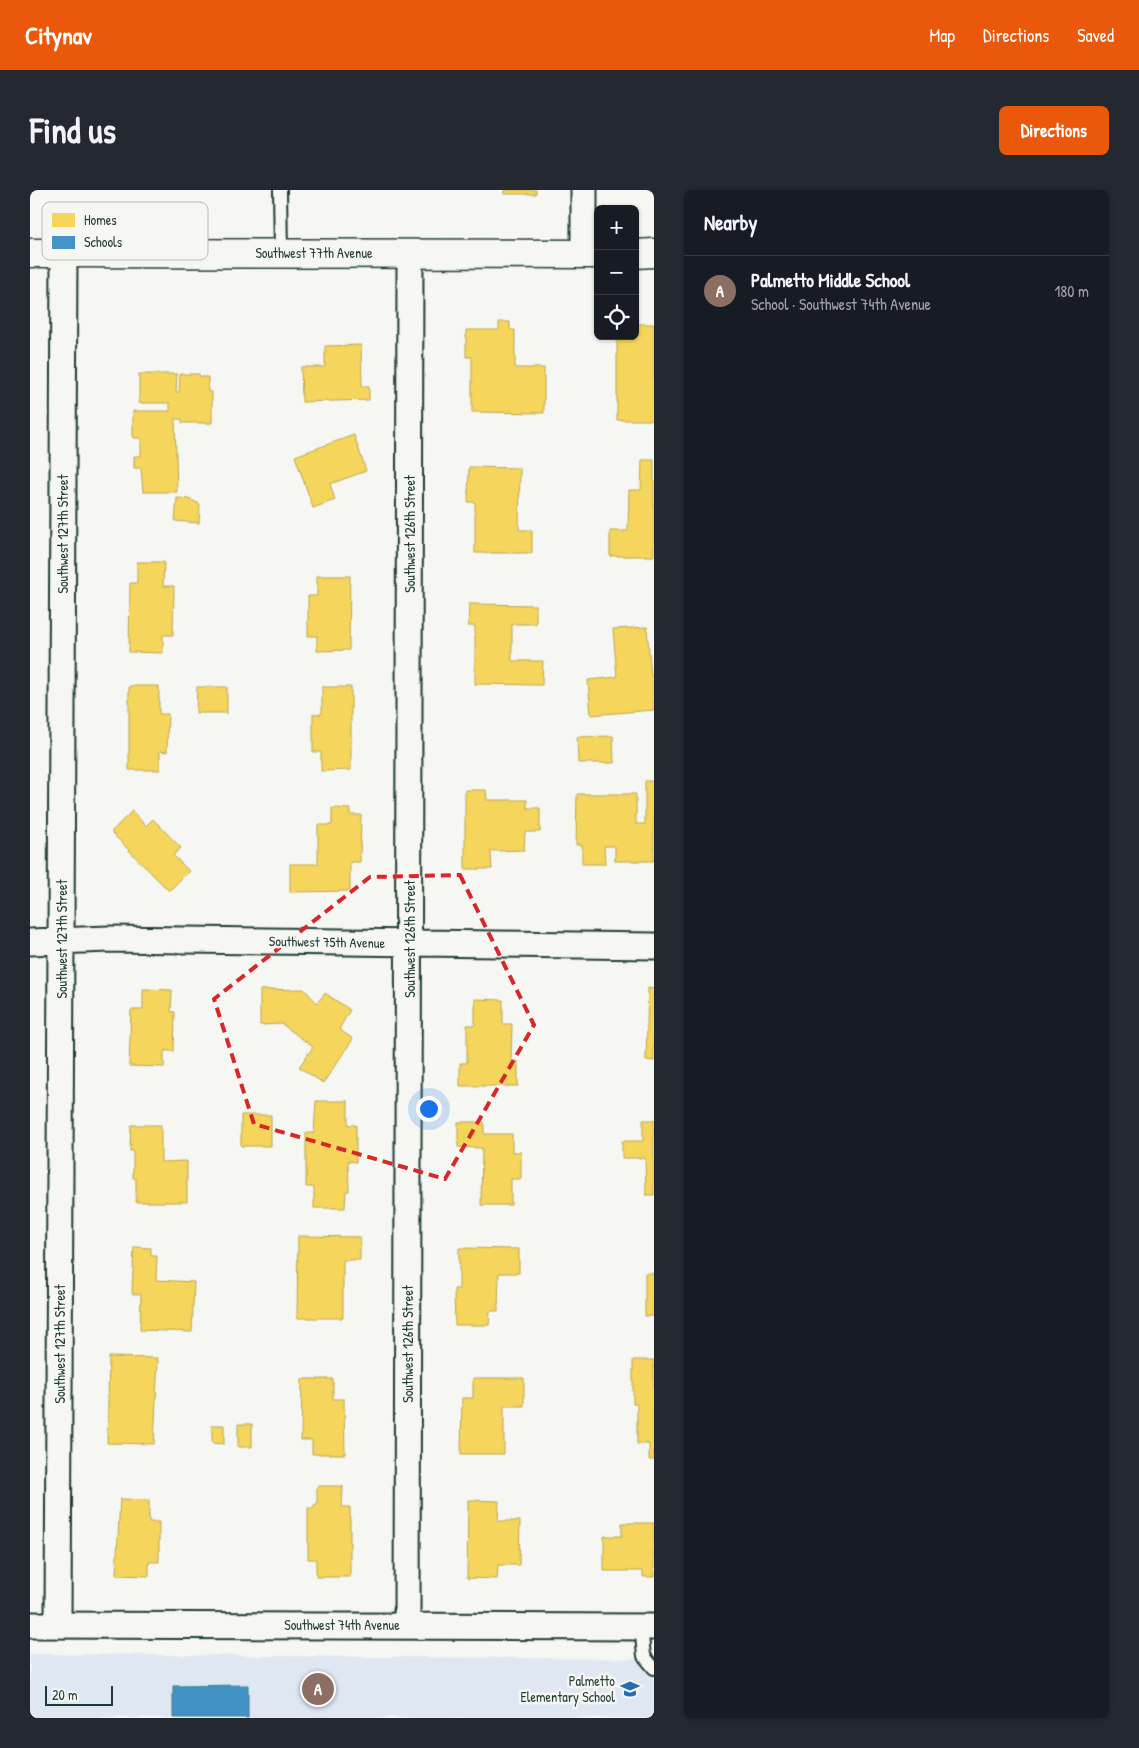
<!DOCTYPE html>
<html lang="en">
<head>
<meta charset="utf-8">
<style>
  :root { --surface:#171b24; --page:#242831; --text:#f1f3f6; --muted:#9ea1a6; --line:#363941; --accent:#ea580c }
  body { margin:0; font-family:"Patrick Hand",sans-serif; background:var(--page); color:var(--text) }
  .controls { position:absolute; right:15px; top:15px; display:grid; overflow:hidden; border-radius:8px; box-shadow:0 1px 4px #0004 }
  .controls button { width:45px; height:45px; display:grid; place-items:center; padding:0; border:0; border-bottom:1px solid var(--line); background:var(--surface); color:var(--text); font:25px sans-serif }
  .scale { position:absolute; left:15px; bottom:12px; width:68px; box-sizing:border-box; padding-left:5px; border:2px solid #1f3d34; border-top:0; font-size:14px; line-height:18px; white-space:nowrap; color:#1f3d34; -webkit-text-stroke:4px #f6f6f2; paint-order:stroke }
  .you { position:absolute; left:398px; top:918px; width:18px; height:18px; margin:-12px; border:4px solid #fff; border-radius:50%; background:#1a73e8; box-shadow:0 0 0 8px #1a73e833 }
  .badge { display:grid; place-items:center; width:32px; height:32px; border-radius:50%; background:var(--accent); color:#fff; font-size:16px; font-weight:700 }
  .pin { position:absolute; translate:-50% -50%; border:2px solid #fff; box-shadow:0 1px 5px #0006 }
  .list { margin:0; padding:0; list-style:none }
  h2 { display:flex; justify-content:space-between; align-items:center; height:65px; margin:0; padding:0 20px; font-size:21px }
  h2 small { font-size:16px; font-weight:400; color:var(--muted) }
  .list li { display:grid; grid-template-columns:32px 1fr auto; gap:15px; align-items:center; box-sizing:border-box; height:70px; padding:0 20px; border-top:1px solid var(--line) }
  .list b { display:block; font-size:19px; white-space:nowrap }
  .list p { margin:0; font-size:16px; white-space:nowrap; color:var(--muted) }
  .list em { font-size:16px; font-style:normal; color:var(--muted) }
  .icon { flex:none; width:28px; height:28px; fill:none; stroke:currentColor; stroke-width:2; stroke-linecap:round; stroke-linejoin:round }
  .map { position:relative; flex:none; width:624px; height:1528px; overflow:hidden; border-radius:8px }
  header { display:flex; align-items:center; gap:30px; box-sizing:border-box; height:70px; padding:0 25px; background:var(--accent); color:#fff }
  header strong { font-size:24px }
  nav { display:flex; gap:28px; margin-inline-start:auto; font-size:18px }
  .intro { display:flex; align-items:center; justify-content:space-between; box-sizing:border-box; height:120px; padding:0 30px }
  h1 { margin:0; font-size:35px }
  .button { padding:12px 22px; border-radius:8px; background:var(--accent); color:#fff; font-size:18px; font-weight:700 }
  main { display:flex; gap:30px; padding:0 30px }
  aside { flex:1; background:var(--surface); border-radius:8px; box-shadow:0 1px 4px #0004 }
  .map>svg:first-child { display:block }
  .built { fill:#dfe7f2 }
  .homes { fill:#f6d55c; stroke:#b6a750 }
  .schools { fill:#4393c3; stroke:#387998 }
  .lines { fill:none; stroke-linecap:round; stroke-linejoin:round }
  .service-casing { stroke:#1f3d34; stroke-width:16 }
  .minor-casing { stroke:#1f3d34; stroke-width:29 }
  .tertiary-casing { stroke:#1f3d34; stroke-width:31 }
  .service { stroke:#f6f6f2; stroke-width:12 }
  .minor { stroke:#f6f6f2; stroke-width:25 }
  .tertiary { stroke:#f6f6f2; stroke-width:28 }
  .marked { fill:none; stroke:#d62828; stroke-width:4; stroke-dasharray:10 6; stroke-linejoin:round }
  .labels { text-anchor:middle; stroke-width:5; stroke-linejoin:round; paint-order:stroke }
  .street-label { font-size:14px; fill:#1f3d34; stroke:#f6f6f2 }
  .poi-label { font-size:14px; fill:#1f3d34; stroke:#f6f6f2; text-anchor:end }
  .key { fill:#f6f6f2; stroke:#b6beb9; stroke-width:1 }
  .key-label { font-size:14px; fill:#1f3d34 }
</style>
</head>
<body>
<header>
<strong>Citynav</strong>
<nav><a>Map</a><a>Directions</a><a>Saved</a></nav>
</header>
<div class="intro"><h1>Find us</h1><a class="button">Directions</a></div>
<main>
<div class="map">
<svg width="624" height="1528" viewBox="0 0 624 1528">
  <rect width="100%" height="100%" fill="#f6f6f2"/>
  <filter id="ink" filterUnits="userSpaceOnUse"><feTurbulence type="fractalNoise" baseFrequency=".02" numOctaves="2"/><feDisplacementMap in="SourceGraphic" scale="10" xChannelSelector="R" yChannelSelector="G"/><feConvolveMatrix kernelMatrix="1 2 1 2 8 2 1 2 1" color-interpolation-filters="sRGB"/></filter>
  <g filter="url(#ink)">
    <!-- built -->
    <path class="built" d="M0 1464 624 1469V1528H0Z"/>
    <!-- homes -->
    <path class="homes" d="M474 0H506V4H474Z
      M469 132H480V140H485V178H514V223L442 222V167H436V140H469Z
      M605 134H624V230H587V146H605Z
      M331 155 332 196H339V210L272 212 271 177H295V156Z
      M109 184H147L146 202H149L150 184H169L170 187H178V202H182V233H152V229H145L147 302H113L111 278H104V266H111V248H103V221H140V213H109Z
      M324 245 336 281 300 294 305 310 283 318 265 266Z
      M612 270H624V366H580V341H598L599 300H611Z
      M439 277 490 278 489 340H502V363H445V312H438Z
      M147 308 158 309 170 314 169 333 145 331Z
      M107 372H134L133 396H144L143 445H133V463L99 462 100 393H107Z
      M287 386H320L319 460 287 461V446H278V406H287Z
      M439 414 506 415V434H482V471H513L512 495 445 494V436H438Z
      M617 437 621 486H624V520L561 525 558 490 587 487 583 439Z
      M99 496H129V524H138L137 562 130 561V580H99Z
      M167 497H197V523H166Z
      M292 497H321V580L291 581V562H283V524H292Z
      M583 546 584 573H548L547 547Z
      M615 591H624V671H585V656H574L575 674H552V655H546L547 604H606V634H615Z
      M435 600H456L457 610H497V618H510V642H495L494 660 461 661 462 679H435Z
      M302 618 320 619V625H331L330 672H320V701L260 702V674H288V635H302Z
      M102 621 116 636 123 629 151 658 143 665 159 681 139 701 81 642Z
      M618 798 624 799V871L616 870Z
      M113 799 142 800 141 822H145L144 861H134V877L99 876 101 820H113Z
      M274 799 287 813 295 803 320 820 309 839 323 849 293 893 269 877 283 857 252 834 230 835V800Z
      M445 809 473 810V834H482L481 871H488V896H430V873H437V835H445Z
      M286 911H318V935H326V972L318 971 319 1001H316L315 1018H284V997H276V943H284Z
      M211 925H241V956H211Z
      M613 930H624V1005H616L615 968H592V951H613Z
      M428 932H454V944H482V962H491V989H481V1015H451L452 958 428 957Z
      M101 935H131V972L157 971V1012H106V988H103V961H100Z
      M268 1046 330 1047V1070H313V1128H267Z
      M104 1057 121 1058V1066H127L126 1090 164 1092 162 1142 110 1140 111 1104H102Z
      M429 1058 489 1059V1083H469L468 1121H460L459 1135H425L424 1099H429Z
      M615 1083H624V1126H615Z
      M79 1167 128 1168 124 1254 77 1253Z
      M603 1170H624V1270H619V1254H607V1214H603Z
      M443 1188H494V1216H474V1264H431L432 1208H443Z
      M272 1189H303V1209H314L315 1264H282V1250H271Z
      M208 1234H222V1257H208Z
      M182 1235H194V1254L182 1253Z
      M287 1296H313L312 1317H320V1387H286V1369H278V1318H284V1315L287 1314Z
      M90 1309 119 1310V1332H129V1372H119V1386L86 1385Z
      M438 1310 469 1311 468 1331H490L489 1375H468L467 1389 437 1388Z
      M592 1333H624V1387H613V1381H574V1346H592Z"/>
    <!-- schools -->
    <path class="schools" d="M218 1495V1528H143V1496Z"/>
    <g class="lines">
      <!-- service casing -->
      <g class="service-casing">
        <path id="service" d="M250 0 251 62
          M611 1436 614 1466 624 1478"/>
      </g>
      <!-- minor casing -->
      <g class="minor-casing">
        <path id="minor" d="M554 64V0
          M0 752 79 749 624 756
          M0 1435 624 1437
          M28 1435 34 63
          M377 1435 380 64"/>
      </g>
      <!-- tertiary casing -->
      <g class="tertiary-casing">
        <path id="tertiary" d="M0 63 568 64
          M605 64 624 63"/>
      </g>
      <!-- service -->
      <use href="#service" class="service"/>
      <!-- minor -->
      <use href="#minor" class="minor"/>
      <!-- tertiary -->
      <use href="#tertiary" class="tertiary"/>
    </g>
  </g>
  <!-- marked area -->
  <path class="marked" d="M430 685 504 835 415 989 224 934 184 809 340 687Z"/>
  <!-- icons -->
  <defs>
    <g id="school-bare" transform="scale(1.5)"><path d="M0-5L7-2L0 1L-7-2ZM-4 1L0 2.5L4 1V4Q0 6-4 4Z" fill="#1f6fb2" stroke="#f6f6f2" stroke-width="2.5" paint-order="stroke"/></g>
  </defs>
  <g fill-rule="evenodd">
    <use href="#school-bare" x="600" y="1499"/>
  </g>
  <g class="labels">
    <!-- street labels -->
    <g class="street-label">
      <text x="284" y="68">Southwest 77th Avenue</text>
      <text transform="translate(33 344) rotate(-90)" y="5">Southwest 127th Street</text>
      <text transform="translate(380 344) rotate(-90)" y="5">Southwest 126th Street</text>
      <text transform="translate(32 749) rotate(-90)" y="5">Southwest 127th Street</text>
      <text transform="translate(380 749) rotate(-90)" y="5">Southwest 126th Street</text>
      <text transform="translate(297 752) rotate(1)" y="5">Southwest 75th Avenue</text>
      <text transform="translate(30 1154) rotate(-90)" y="5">Southwest 127th Street</text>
      <text transform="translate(378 1154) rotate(-90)" y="5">Southwest 126th Street</text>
      <text x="312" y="1440">Southwest 74th Avenue</text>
    </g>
    <!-- poi labels -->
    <g class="poi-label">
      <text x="585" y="1496">Palmetto<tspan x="585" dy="16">Elementary School</tspan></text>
    </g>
  </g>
  <!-- legend -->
  <rect x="12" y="12" width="166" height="58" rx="8" class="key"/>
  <rect x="22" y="23" width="23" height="14" fill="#f6d55c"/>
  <rect x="22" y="46" width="23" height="13" fill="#4393c3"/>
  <g class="key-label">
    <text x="54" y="35">Homes</text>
    <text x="54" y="57">Schools</text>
  </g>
</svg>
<div class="controls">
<button>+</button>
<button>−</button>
<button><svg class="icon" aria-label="locate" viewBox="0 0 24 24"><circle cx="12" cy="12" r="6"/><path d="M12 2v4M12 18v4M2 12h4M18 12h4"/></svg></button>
</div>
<div class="scale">20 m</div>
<div class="you"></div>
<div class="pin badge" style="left:288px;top:1499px;background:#8d6e63">A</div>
</div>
<aside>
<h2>Nearby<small></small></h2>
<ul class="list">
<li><span class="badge" style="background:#8d6e63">A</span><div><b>Palmetto Middle School</b><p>School · Southwest 74th Avenue</p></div><em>180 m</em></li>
</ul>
</aside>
</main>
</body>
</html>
